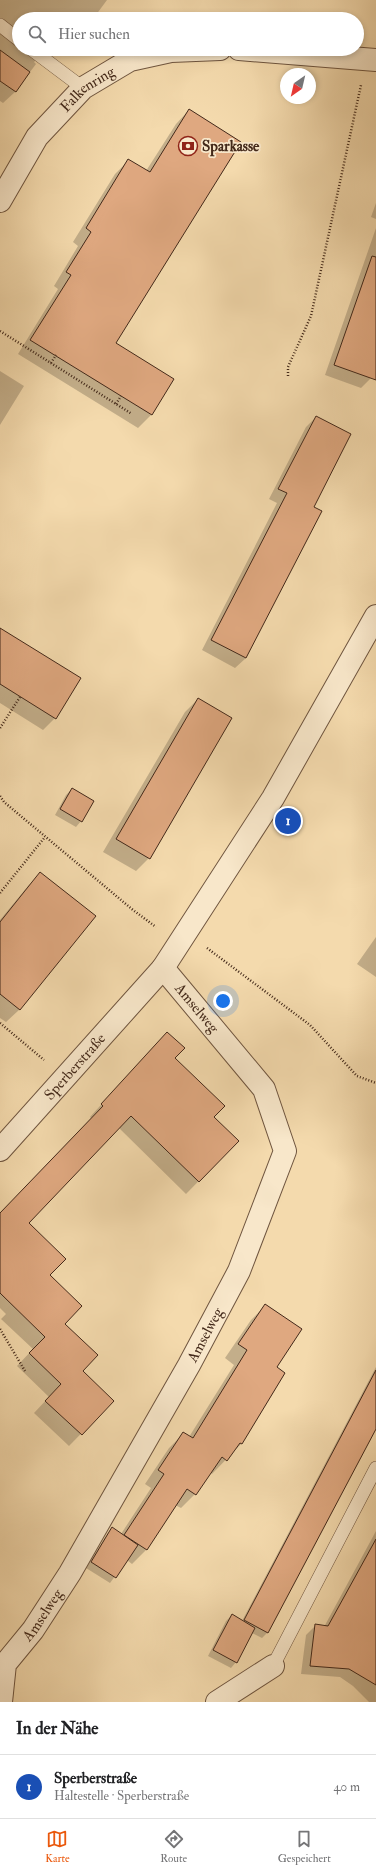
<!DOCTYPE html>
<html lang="de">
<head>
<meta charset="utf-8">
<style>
  :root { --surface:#fff; --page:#f2f2f2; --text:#202124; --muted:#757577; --line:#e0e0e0; --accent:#ea580c }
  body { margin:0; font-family:"IM FELL Double Pica",serif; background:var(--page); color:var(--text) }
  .compass { position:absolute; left:280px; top:68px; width:36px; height:36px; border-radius:50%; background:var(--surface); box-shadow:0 2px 6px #0003; rotate:214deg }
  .you { position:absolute; left:223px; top:1001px; width:14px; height:14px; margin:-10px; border:3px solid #fff; border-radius:50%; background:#1a73e8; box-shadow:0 0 0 6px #1a73e833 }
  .badge { display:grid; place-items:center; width:26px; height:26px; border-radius:50%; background:var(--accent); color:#fff; font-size:13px; font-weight:700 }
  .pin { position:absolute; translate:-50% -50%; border:2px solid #fff; box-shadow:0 1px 4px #0006 }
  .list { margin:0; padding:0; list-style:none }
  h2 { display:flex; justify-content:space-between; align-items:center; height:52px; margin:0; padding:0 16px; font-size:17px }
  h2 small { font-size:13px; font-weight:400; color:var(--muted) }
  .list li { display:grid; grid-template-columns:26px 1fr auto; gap:12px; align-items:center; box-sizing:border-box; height:64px; padding:0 16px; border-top:1px solid var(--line) }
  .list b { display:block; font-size:15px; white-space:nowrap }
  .list p { margin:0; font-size:13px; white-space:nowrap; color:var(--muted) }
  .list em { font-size:13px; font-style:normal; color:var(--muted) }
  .icon { flex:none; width:22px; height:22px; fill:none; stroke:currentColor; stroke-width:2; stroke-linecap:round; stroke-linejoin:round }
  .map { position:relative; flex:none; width:376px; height:1702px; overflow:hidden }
  .search { position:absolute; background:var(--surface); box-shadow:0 2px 6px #0003; left:12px; right:12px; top:12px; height:44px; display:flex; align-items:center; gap:10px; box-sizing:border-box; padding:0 14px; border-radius:22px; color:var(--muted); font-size:15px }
  .sheet { height:116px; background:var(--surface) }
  nav { display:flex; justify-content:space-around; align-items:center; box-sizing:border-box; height:56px; border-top:1px solid var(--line); background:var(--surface); font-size:11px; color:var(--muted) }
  nav a { display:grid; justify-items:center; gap:2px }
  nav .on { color:var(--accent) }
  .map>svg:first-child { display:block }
  .shadow { fill:#0003 }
  .building { fill:#dfa880; stroke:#43291a }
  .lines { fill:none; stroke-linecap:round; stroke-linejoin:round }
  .service-casing { stroke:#6f553f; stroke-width:14 }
  .minor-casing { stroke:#6f553f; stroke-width:24 }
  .path { stroke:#43291a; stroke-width:2.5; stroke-dasharray:1 2; stroke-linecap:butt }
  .service { stroke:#f8e7ca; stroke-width:13 }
  .minor { stroke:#f8e7ca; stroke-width:22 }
  .labels { text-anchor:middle; stroke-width:3.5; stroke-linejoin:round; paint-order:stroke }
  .street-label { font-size:15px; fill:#43291a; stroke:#f8e7ca }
  .poi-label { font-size:15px; font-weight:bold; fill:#43291a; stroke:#f8e7ca; text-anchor:start }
</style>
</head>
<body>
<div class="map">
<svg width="376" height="1702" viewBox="0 0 376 1702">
  <rect width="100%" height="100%" fill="#f4daad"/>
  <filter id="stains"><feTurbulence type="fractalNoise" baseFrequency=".005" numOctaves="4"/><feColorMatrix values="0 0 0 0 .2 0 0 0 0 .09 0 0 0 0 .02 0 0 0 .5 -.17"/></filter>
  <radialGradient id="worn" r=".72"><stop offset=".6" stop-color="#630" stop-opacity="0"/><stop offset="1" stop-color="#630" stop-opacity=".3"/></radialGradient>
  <!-- shadow -->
  <path class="shadow" d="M0 0H107L93 19H19V49H46L34 62 36 64 15 92 3 103 0 101Z
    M189 110 115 344 152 414 138 428 18 354 58 289 54 286 78 246 73 242 115 174 129 160 146 171 176 124Z
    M376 203V219L371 217Z
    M376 228V364L371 378 361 388 325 375Z
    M0 371 24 386 0 425Z
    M316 417 313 508 246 658 235 668 202 650 277 503 269 499 306 427Z
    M0 629 55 718 43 730 0 703Z
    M198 699 149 858 136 871 103 852 185 712Z
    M72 789 81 821 76 827 55 815 66 795Z
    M41 873 94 916 19 1010 6 1022 0 1018V920L28 886Z
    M376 937V977L357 964Z
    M155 1045 174 1058 213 1117 238 1141 186 1194 119 1128 27 1223 49 1275 64 1324 82 1371 113 1401 69 1446 34 1413 49 1397 17 1366 33 1349 1 1319 6 1314 0 1308V1214L91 1118 90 1117Z
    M265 1306 276 1367 273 1388 275 1389 241 1444 212 1474 210 1472 195 1494 181 1508 175 1505 146 1550 132 1564 127 1560 110 1583 86 1568 107 1534 112 1528 121 1534 151 1488 145 1484 169 1448 183 1434 189 1437 234 1365 225 1358 251 1320Z
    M376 1367V1427L267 1633 262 1638 252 1633 236 1662 231 1668 208 1656 226 1621 232 1615 242 1621Z
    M376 1531V1702H369L353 1686 340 1677 301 1674 306 1635 315 1626 324 1627Z"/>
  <!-- building -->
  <path class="building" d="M0 50 30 72 16 92 0 81Z
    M189 109 241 142 116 343 174 379 152 415 30 340 71 275 66 272 91 232 86 228 128 159 150 172Z
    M372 256 376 257V380L334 365Z
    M316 416 351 434 314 507 322 511 246 658 211 640 287 493 278 489Z
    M0 628 81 678 56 719 0 684Z
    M198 698 232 718 150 859 116 839Z
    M72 788 94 801 82 822 60 809Z
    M40 872 96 916 20 1010 0 994V922Z
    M167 1032 185 1048 175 1058 225 1106 214 1117 239 1141 199 1182 131 1116 29 1223 66 1259 50 1275 82 1306 65 1324 98 1355 83 1371 114 1401 82 1435 45 1401 61 1384 29 1353 45 1337 0 1293V1213L103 1106 101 1104Z
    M265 1304 302 1329 277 1367 285 1373 242 1444 240 1443 227 1461 222 1457 196 1495 187 1489 147 1550 124 1535 164 1474 158 1470 183 1432 193 1438 247 1350 238 1344Z
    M376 1370V1429L268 1633 244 1620Z
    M112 1527 138 1545 116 1578 91 1562Z
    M376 1539V1685L349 1669 310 1666 315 1624 328 1626Z
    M232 1614 255 1628 237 1663 213 1650Z"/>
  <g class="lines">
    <!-- service casing -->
    <g class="service-casing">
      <path id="service" d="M0 25 19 40
        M31 49 83 88
        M273 1666 376 1468"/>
    </g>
    <!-- minor casing -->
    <g class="minor-casing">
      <g id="minor">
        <path d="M239 49 376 60"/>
        <path id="s1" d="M0 201 37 137 83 88 130 60 171 51 220 49"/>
        <path id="s2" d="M0 1150 163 968 273 798 376 616"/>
        <path id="s3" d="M1 1702 5 1664 33 1630 70 1573 189 1365 239 1271 285 1151 264 1089 163 968"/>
        <path d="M217 1702 273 1666"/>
      </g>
    </g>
    <!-- path -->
    <path class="path" d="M0 331 132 414
      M51 363 56 355
      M288 376V367L311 316 361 85
      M116 404 121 396
      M0 728 20 697
      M0 796 4 802 133 910 156 927
      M0 893 45 837
      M207 948 310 1025 357 1076 376 1083
      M0 1023 44 1060
      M0 1329 25 1371"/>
    <!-- service -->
    <use href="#service" class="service"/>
    <!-- minor -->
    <use href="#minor" class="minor"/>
  </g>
  <!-- icons -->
  <defs>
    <g id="bank-ring" transform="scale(1)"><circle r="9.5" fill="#f8e7ca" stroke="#8f2418" stroke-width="1.5"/><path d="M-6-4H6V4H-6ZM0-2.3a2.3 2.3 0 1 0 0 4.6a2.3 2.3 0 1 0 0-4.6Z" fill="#8f2418"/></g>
  </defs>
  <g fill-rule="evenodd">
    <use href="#bank-ring" x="188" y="146"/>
  </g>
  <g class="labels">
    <!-- street labels -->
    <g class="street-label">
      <text dy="5" stroke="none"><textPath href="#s1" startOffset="144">Falkenring</textPath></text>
      <text transform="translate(197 1008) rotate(50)" y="5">Amselweg</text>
      <text dy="5" stroke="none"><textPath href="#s2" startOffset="112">Sperberstraße</textPath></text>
      <text dy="5" stroke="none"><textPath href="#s3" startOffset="424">Amselweg</textPath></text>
      <text dy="5" stroke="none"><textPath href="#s3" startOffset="100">Amselweg</textPath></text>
    </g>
    <!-- poi labels -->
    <g class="poi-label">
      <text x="202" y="151">Sparkasse</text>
    </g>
  </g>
  <rect width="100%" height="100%" filter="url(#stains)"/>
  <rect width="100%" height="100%" fill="url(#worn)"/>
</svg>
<svg class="compass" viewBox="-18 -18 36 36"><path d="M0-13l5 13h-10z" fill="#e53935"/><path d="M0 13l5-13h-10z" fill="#757577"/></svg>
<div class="you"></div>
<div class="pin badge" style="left:288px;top:821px;background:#1a4fb4">1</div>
<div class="search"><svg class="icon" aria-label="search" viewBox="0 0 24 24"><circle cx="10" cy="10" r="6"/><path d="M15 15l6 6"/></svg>Hier suchen</div>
</div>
<section class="sheet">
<h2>In der Nähe<small></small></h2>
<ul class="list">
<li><span class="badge" style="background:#1a4fb4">1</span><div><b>Sperberstraße</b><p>Haltestelle · Sperberstraße</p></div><em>40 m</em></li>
</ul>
</section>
<nav>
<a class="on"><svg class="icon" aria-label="map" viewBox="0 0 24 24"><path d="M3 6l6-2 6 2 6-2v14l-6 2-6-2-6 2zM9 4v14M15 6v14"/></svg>Karte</a>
<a><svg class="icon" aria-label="directions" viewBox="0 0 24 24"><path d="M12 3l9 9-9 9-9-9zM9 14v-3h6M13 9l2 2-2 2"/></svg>Route</a>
<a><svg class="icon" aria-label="saved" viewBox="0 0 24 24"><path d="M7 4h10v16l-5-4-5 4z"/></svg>Gespeichert</a>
</nav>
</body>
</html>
